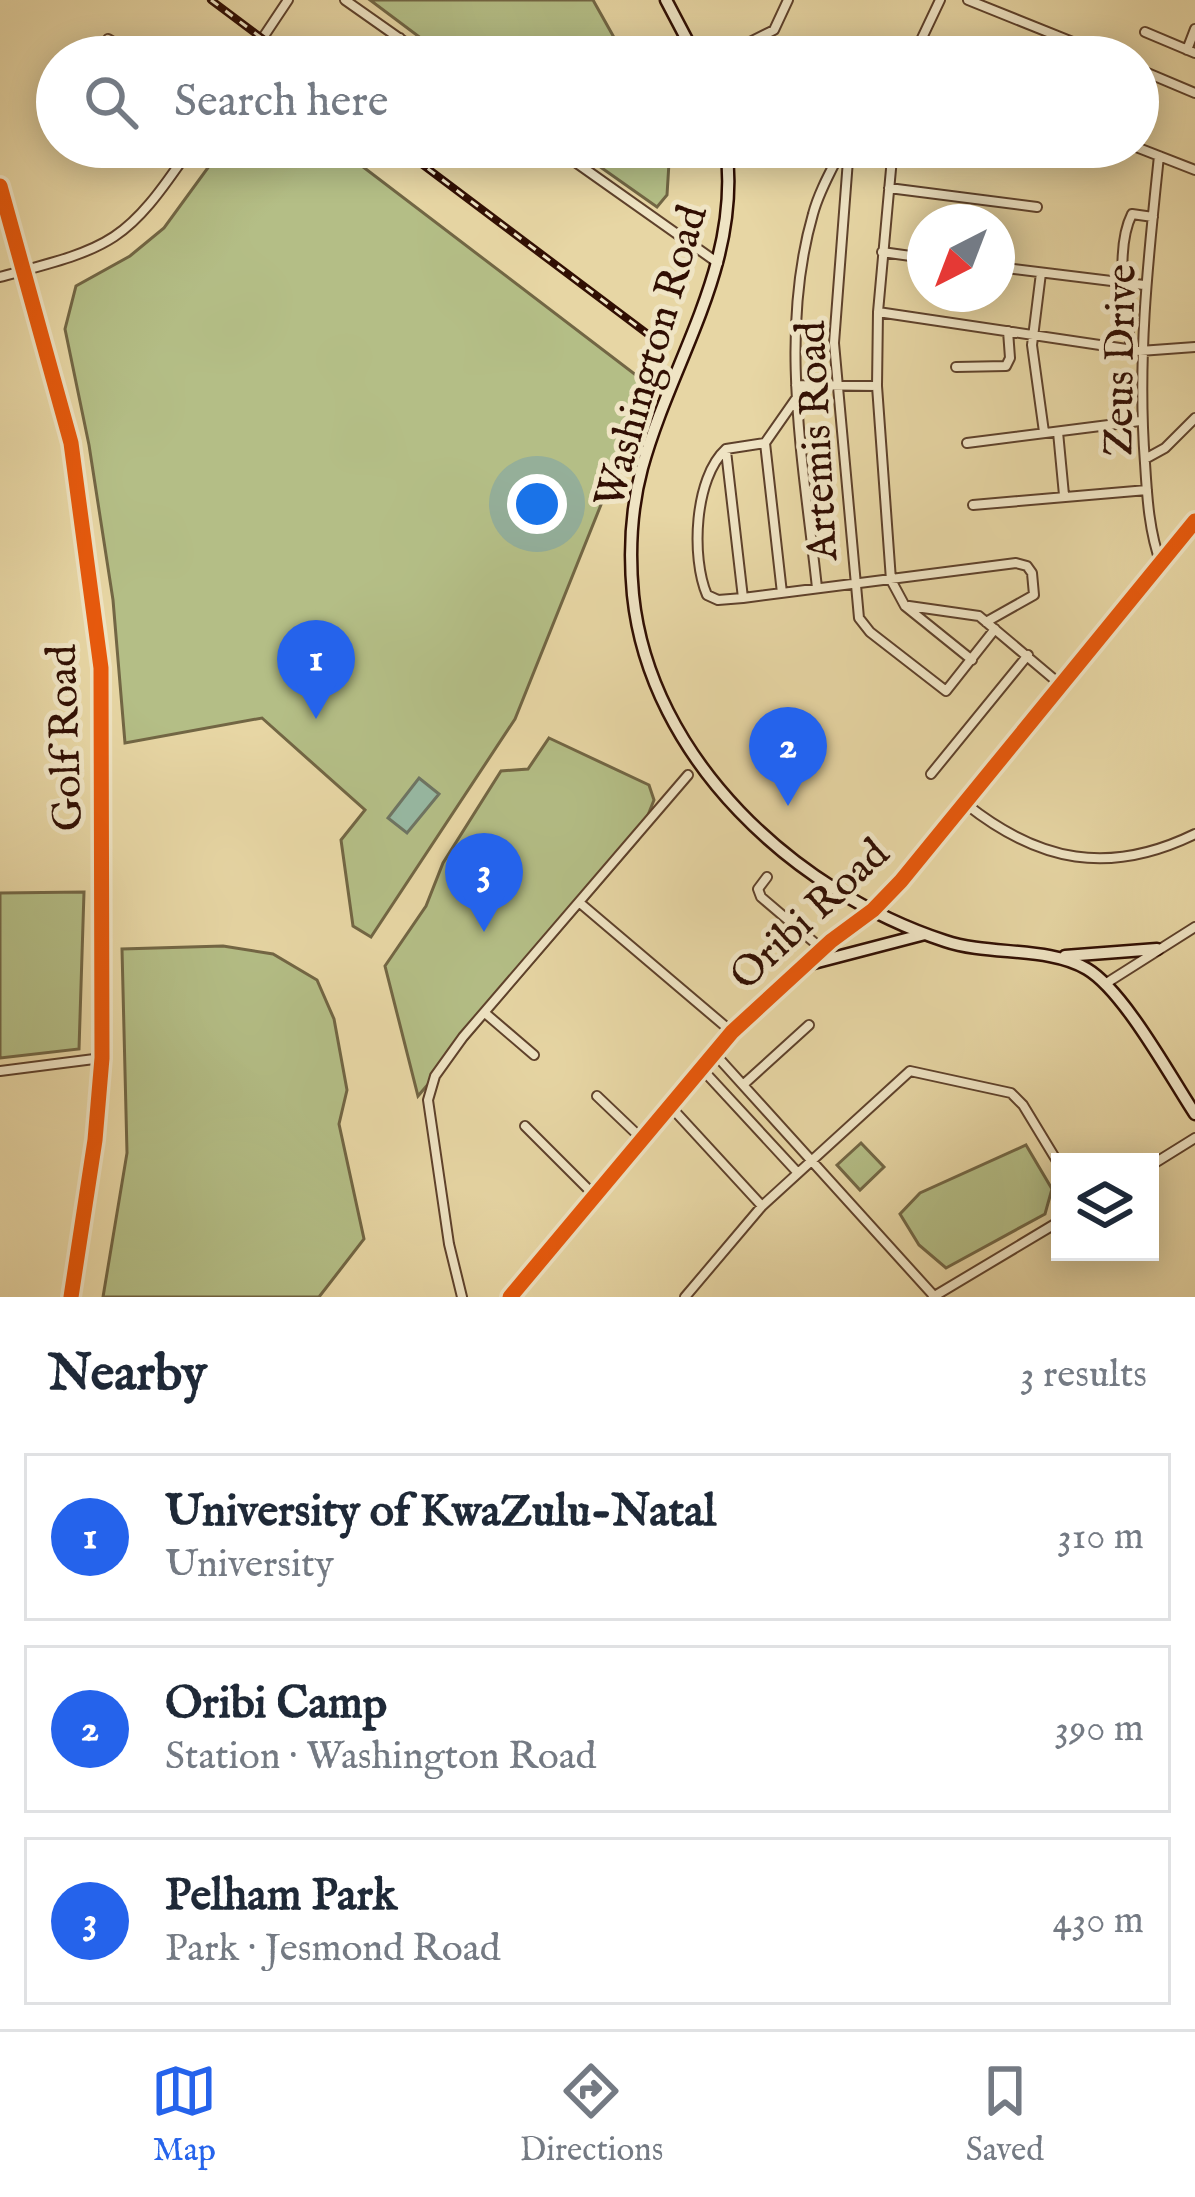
<!DOCTYPE html>
<html lang="en">
<head>
<meta charset="utf-8">
<style>
  :root { --surface:#fff; --page:#f6f6f7; --text:#1f2937; --muted:#747a83; --line:#e0e1e3; --accent:#2563eb }
  body { margin:0; font-family:"IM FELL English",serif; background:var(--page); color:var(--text) }
  .controls { position:absolute; right:36px; bottom:36px; display:grid; overflow:hidden; border-radius:0px; box-shadow:0 6px 30px #0003 }
  .controls button { width:108px; height:108px; display:grid; place-items:center; padding:0; border:0; border-bottom:3px solid var(--line); background:var(--surface); color:var(--text); font:60px sans-serif }
  .compass { position:absolute; left:907px; top:204px; width:108px; height:108px; border-radius:50%; background:var(--surface); box-shadow:0 6px 30px #0003; rotate:222deg }
  .you { position:absolute; left:537px; top:504px; width:42px; height:42px; margin:-30px; border:9px solid #fff; border-radius:50%; background:#1a73e8; box-shadow:0 0 0 18px #1a73e833 }
  .badge { display:grid; place-items:center; width:78px; height:78px; border-radius:50%; background:var(--accent); color:#fff; font-size:39px; font-weight:700 }
  .pin { position:absolute; translate:-50% -99px; filter:drop-shadow(0 3px 6px #0008) }
  .pin::after { content:''; position:absolute; top:63px; width:42px; height:36px; background:inherit; clip-path:polygon(0 0,100% 0,50% 100%) }
  .list { margin:0; padding:0; list-style:none }
  h2 { display:flex; justify-content:space-between; align-items:center; height:156px; margin:0; padding:0 48px; font-size:51px }
  h2 small { font-size:39px; font-weight:400; color:var(--muted) }
  .list li { display:grid; grid-template-columns:78px 1fr auto; gap:36px; align-items:center; box-sizing:border-box; height:168px; margin:0 24px 24px; padding:0 24px; border:3px solid var(--line); border-radius:0px }
  .list b { display:block; font-size:45px; white-space:nowrap }
  .list p { margin:0; font-size:39px; white-space:nowrap; color:var(--muted) }
  .list em { font-size:39px; font-style:normal; color:var(--muted) }
  .icon { flex:none; width:66px; height:66px; fill:none; stroke:currentColor; stroke-width:2; stroke-linecap:round; stroke-linejoin:round }
  .map { position:relative; flex:none; width:1195px; height:1297px; overflow:hidden }
  .search { position:absolute; background:var(--surface); box-shadow:0 6px 30px #0003; left:36px; right:36px; top:36px; height:132px; display:flex; align-items:center; gap:30px; box-sizing:border-box; padding:0 42px; border-radius:66px; color:var(--muted); font-size:45px }
  .sheet { height:732px; background:var(--surface) }
  nav { display:flex; justify-content:space-around; align-items:center; box-sizing:border-box; height:168px; border-top:3px solid var(--line); background:var(--surface); font-size:33px; color:var(--muted) }
  nav a { display:grid; justify-items:center; gap:6px }
  nav .on { color:var(--accent) }
  .map>svg:first-child { display:block }
  .green { fill:#b4be86; stroke:#726644; stroke-width:3 }
  .water { fill:#97b9a3; stroke:#6e7563; stroke-width:3 }
  .lines { fill:none; stroke-linecap:round; stroke-linejoin:round }
  .street-casing { stroke:#5e412b; stroke-width:12 }
  .secondary-casing { stroke:#310f03; stroke-width:15 }
  .street { stroke:#efe4c4; stroke-width:8 }
  .secondary { stroke:#efe4c4; stroke-width:10 }
  .rail-casing { stroke:#310f03; stroke-width:8 }
  .rail { stroke:#efe4c4; stroke-width:3; stroke-dasharray:9; stroke-linecap:butt }
  .cycleway-casing { stroke:#efe4c4; stroke-width:22 }
  .cycleway { stroke:#e8590c; stroke-width:15 }
  .labels { text-anchor:middle; stroke-width:10; stroke-linejoin:round; paint-order:stroke }
  .street-label { font-size:42px; fill:#310f03; stroke:#efe4c4 }
</style>
</head>
<body>
<div class="map">
<svg width="1195" height="1297" viewBox="0 0 1195 1297">
  <rect width="100%" height="100%" fill="#e7d6a4"/>
  <filter id="stains"><feTurbulence type="fractalNoise" baseFrequency=".00167" numOctaves="4"/><feColorMatrix values="0 0 0 0 .2 0 0 0 0 .09 0 0 0 0 .02 0 0 0 .5 -.17"/></filter>
  <radialGradient id="worn" r=".72"><stop offset=".6" stop-color="#630" stop-opacity="0"/><stop offset="1" stop-color="#630" stop-opacity=".3"/></radialGradient>
  <!-- green -->
  <path class="green" d="M370 0H593L625 57H446Z
    M223 147H337L649 385 515 719 371 937 353 926 341 840 365 810 262 718 125 743 113 600 89 445 65 329 76 286 130 256 164 228Z
    M572 147H670L667 195 657 207Z
    M549 738 649 785 654 800 638 840 418 1096 385 966 426 906 443 863 501 771 528 769Z
    M84 892 79 1049 0 1058V893Z
    M223 946 273 954 317 980 334 1019 347 1090 339 1124 364 1239 319 1297H103L127 1153 122 949Z
    M861 1143 884 1167 860 1190 837 1165Z
    M1026 1145 1052 1189 1045 1214 946 1268 919 1245 900 1214 920 1193Z"/>
  <!-- water -->
  <path class="water" d="M419 778 439 794 407 833 388 818Z"/>
  <g class="lines">
    <!-- street casing -->
    <g class="street-casing">
      <path id="street" d="M345 0 426 57
        M968 0 1110 57
        M1145 32 1195 53
        M108 39 139 57
        M1187 50 1195 29
        M250 57 288 0
        M386 57 400 38
        M720 57 774 30 788 0
        M913 57 940 0
        M1138 69 1195 93
        M554 147 718 263
        M849 147 834 343 859 618 870 632 946 691 995 629
        M893 147 878 312 877 386 891 580 905 606 972 660
        M1136 147 1195 170
        M1159 156C1148 260 1137 359 1145 463 1147 496 1149 532 1161 564
        M0 186 71 443 101 668 102 1058 95 1140 71 1297
        M889 188 1037 207
        M882 252 925 258
        M997 267 1144 285
        M1041 273 1032 345 1044 432
        M0 277C112 247 125 245 191 147
        M878 312 1140 351 1195 347
        M1131 349C1126 311 1114 250 1132 214L1153 217
        M956 367 1006 366 1010 358 1008 331
        M796 385 877 386
        M1058 432 1064 495
        M765 443 726 449C694 478 691 558 707 595L718 600 743 598 1016 563 1027 566 1032 573 1034 595 986 622
        M765 443 782 593
        M765 443 795 400
        M967 443 1140 421
        M726 451 743 598
        M1145 459 1165 448 1195 418
        M973 505 1147 490
        M817 588C804 466 778 335 813 214 819 191 832 169 843 147
        M909 606 979 616 1061 685
        M931 774 1028 655
        M966 804C1039 862 1109 876 1195 834
        M767 877 758 889 761 897 822 949
        M580 903 732 1032
        M1105 984 1195 927
        M485 1013 534 1055
        M714 1053 934 1296
        M701 1068 798 1173
        M0 1071 102 1058
        M744 1084 809 1025
        M597 1096 641 1138
        M670 1106 762 1206
        M525 1126 594 1195
        M1150 1166 1195 1138
        M462 1297 449 1244 428 1100 435 1076 463 1037 688 775
        M685 1297 762 1206 910 1071 1011 1093 1023 1105 1060 1166
        M933 1297 1060 1221"/>
    </g>
    <!-- secondary casing -->
    <g class="secondary-casing">
      <path id="secondary" d="M666 0 696 57
        M726 147C742 265 672 359 642 468 631 509 629 553 633 595 650 759 795 892 945 941 989 956 1049 946 1087 969 1124 991 1170 1076 1195 1114
        M1065 956 1157 949
        M806 965 925 934
        M510 1297 732 1032 831 941 873 910 901 881 1195 521"/>
    </g>
    <!-- street -->
    <use href="#street" class="street"/>
    <!-- secondary -->
    <use href="#secondary" class="secondary"/>
    <!-- rail casing -->
    <g class="rail-casing">
      <path id="rail" d="M211 0 287 57
        M399 147 653 338"/>
    </g>
    <!-- rail -->
    <use href="#rail" class="rail"/>
    <!-- cycleway casing -->
    <g class="cycleway-casing">
      <path id="cycleway" d="M0 186 71 443 101 668 102 1058 95 1140 71 1297
        M510 1297 732 1032 831 941 873 910 901 881 1195 521"/>
    </g>
    <!-- cycleway -->
    <use href="#cycleway" class="cycleway"/>
  </g>
  <g class="labels">
    <!-- street labels -->
    <g class="street-label">
      <text transform="translate(649 356) rotate(-74)" y="15">Washington Road</text>
      <text transform="translate(1118 360) rotate(-89)" y="15">Zeus Drive</text>
      <text transform="translate(815 441) rotate(-93)" y="15">Artemis Road</text>
      <text transform="translate(63 738) rotate(-92)" y="15">Golf Road</text>
      <text transform="translate(808 913) rotate(-43)" y="15">Oribi Road</text>
    </g>
  </g>
  <rect width="100%" height="100%" filter="url(#stains)"/>
  <rect width="100%" height="100%" fill="url(#worn)"/>
</svg>
<div class="controls">
<button><svg class="icon" aria-label="layers" viewBox="0 0 24 24"><path d="M12 4l9 5-9 5-9-5zM3 14l9 5 9-5"/></svg></button>
</div>
<svg class="compass" viewBox="-18 -18 36 36"><path d="M0-13l5 13h-10z" fill="#e53935"/><path d="M0 13l5-13h-10z" fill="#747a83"/></svg>
<div class="you"></div>
<div class="pin badge" style="left:316px;top:719px">1</div>
<div class="pin badge" style="left:788px;top:806px">2</div>
<div class="pin badge" style="left:484px;top:932px">3</div>
<div class="search"><svg class="icon" aria-label="search" viewBox="0 0 24 24"><circle cx="10" cy="10" r="6"/><path d="M15 15l6 6"/></svg>Search here</div>
</div>
<section class="sheet">
<h2>Nearby<small>3 results</small></h2>
<ul class="list">
<li><span class="badge">1</span><div><b>University of KwaZulu-Natal</b><p>University</p></div><em>310 m</em></li>
<li><span class="badge">2</span><div><b>Oribi Camp</b><p>Station · Washington Road</p></div><em>390 m</em></li>
<li><span class="badge">3</span><div><b>Pelham Park</b><p>Park · Jesmond Road</p></div><em>430 m</em></li>
</ul>
</section>
<nav>
<a class="on"><svg class="icon" aria-label="map" viewBox="0 0 24 24"><path d="M3 6l6-2 6 2 6-2v14l-6 2-6-2-6 2zM9 4v14M15 6v14"/></svg>Map</a>
<a><svg class="icon" aria-label="directions" viewBox="0 0 24 24"><path d="M12 3l9 9-9 9-9-9zM9 14v-3h6M13 9l2 2-2 2"/></svg>Directions</a>
<a><svg class="icon" aria-label="saved" viewBox="0 0 24 24"><path d="M7 4h10v16l-5-4-5 4z"/></svg>Saved</a>
</nav>
</body>
</html>
